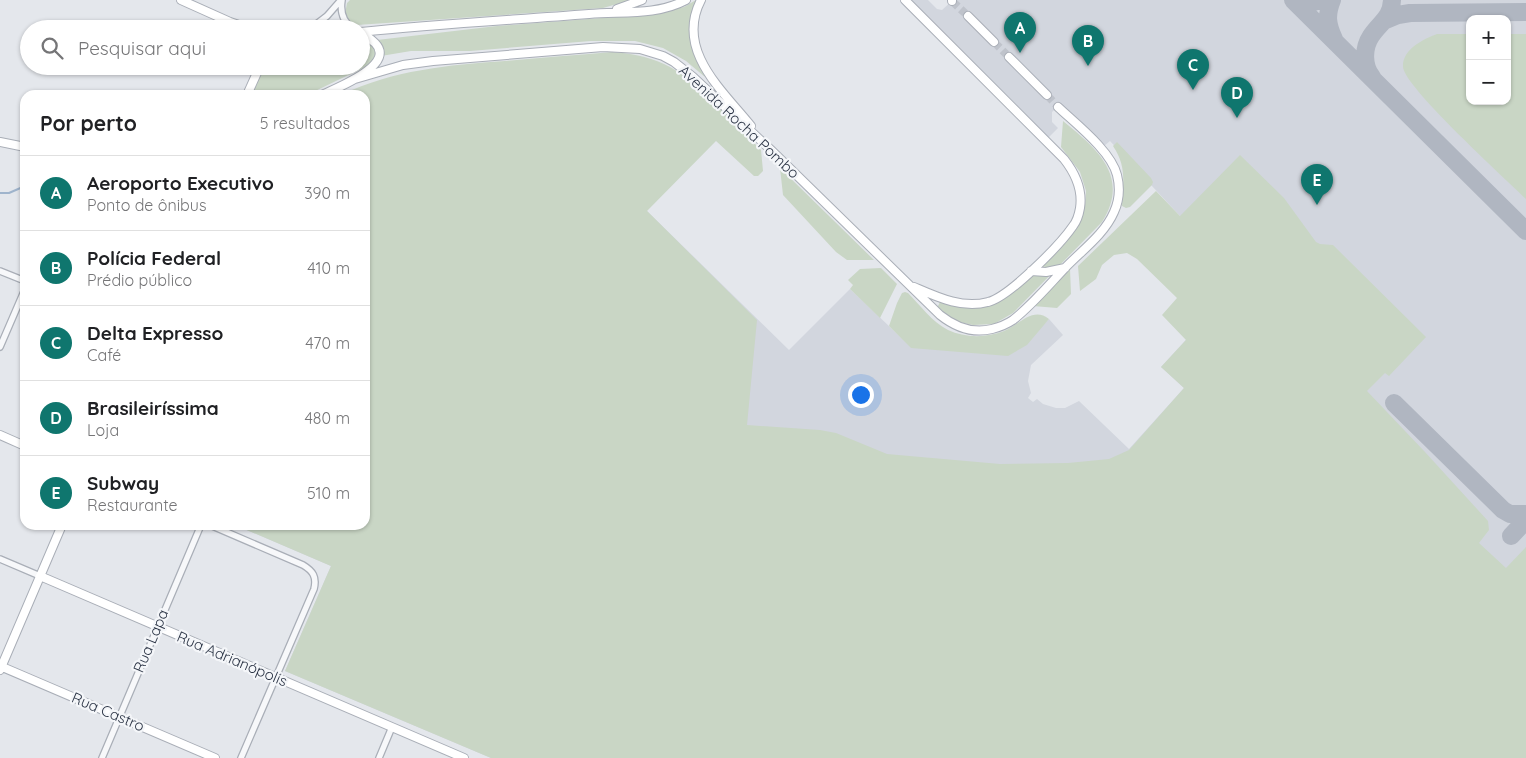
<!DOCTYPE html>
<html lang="pt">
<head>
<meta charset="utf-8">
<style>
  :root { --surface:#fff; --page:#f2f2f2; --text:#202124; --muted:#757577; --line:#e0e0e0; --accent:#0f766e }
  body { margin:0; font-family:Quicksand,sans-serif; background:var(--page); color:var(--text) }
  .controls { position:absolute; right:15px; top:15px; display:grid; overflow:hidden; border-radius:10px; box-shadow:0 1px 4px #0004 }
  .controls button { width:45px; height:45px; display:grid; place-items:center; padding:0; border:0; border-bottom:1px solid var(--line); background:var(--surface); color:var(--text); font:25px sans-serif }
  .you { position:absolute; left:860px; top:394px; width:18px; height:18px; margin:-12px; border:4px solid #fff; border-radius:50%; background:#1a73e8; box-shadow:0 0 0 8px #1a73e833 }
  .badge { display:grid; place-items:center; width:32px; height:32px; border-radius:50%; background:var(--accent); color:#fff; font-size:16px; font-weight:700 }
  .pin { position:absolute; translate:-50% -41px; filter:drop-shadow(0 1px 2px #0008) }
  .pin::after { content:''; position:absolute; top:26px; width:18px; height:15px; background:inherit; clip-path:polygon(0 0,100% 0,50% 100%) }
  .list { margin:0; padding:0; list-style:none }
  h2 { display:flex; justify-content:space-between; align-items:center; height:65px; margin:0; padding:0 20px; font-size:21px }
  h2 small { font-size:16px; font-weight:400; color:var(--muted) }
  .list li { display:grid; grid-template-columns:32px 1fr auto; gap:15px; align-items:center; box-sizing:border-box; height:75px; padding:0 20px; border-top:1px solid var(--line) }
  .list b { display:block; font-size:19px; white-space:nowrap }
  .list p { margin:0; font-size:16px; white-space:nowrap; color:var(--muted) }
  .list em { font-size:16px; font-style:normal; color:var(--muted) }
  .icon { flex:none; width:28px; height:28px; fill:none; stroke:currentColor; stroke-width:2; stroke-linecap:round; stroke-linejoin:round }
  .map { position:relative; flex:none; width:1526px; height:758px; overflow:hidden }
  .search { position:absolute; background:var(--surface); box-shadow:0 1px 4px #0004; left:20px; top:20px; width:350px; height:55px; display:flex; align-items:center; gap:12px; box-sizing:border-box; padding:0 18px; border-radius:28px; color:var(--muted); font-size:19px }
  .panel { position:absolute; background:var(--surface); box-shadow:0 1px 4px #0004; left:20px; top:90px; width:350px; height:440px; border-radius:15px }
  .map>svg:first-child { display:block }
  .built { fill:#d2d6de; fill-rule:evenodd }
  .green { fill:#c9d6c5 }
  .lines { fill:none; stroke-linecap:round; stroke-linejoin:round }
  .stream { stroke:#9fb4cc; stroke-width:2 }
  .taxiway { stroke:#b0b6c1; stroke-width:18 }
  .secondary-tunnel { stroke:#bfc3cb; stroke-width:8; stroke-dasharray:8 4; stroke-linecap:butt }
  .street-casing { stroke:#a9aeb7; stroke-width:8 }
  .secondary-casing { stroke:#a9aeb7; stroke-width:10 }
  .street { stroke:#f7f8fa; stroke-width:5.5 }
  .secondary { stroke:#fff; stroke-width:8 }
  .labels { text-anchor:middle; stroke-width:4.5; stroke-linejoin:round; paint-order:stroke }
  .street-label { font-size:15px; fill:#2b3445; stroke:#f4f6f9 }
</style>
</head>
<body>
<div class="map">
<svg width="1526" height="758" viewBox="0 0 1526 758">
  <rect width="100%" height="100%" fill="#e4e7ec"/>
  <!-- built -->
  <path class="built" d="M913 0H928L937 9 942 10 953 0H1526V758H491L285 671 331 566 235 525H365L647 211 789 350 850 289 912 348 1040 328 1049 319 1063 335 1031 365 1028 381 1031 393 1028 398 1033 402 1037 399 1043 404 1056 408H1065L1079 401 1129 449 1184 388 1161 367 1204 320 1180 216 1110 141 1104 146 1061 104 1052 112V122L1058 128 1046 140 909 4ZM1470 19H1507V101H1470Z"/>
  <!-- green -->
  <path class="green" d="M350 0H631L603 8 357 25 350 22 345 14 347 3Z
    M696 0 692 19 695 55 705 77 686 61 663 48 635 41H591L470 51H411L381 56 377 40 497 26 653 14 684 7Z
    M1437 34H1470V101H1507V34H1526V199C1506 179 1405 88 1403 67 1402 49 1424 39 1437 34Z
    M361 39C378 44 380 58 365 67L307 95H251L262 66H361Z
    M612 52C629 53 647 56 664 64 699 80 733 122 761 150L763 171 758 176H754L716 141 647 211 757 320 747 425 820 430 836 433 887 454 1000 464 1068 463 1109 459 1129 450 1184 388 1161 367 1186 340 1162 315 1177 298 1137 259 1127 253 1114 255 1102 265 1096 279 1080 291 1078 266 1156 191 1180 216 1240 155 1284 198 1316 242 1320 244 1333 245 1426 337 1389 376 1385 373 1367 391 1425 452 1488 521 1489 530 1479 543 1506 568 1526 547V758H491L285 671 331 566 235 525H365V95H341C393 70 448 65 505 61 540 58 576 55 612 52Z
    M1063 121C1096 148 1131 176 1102 222L1013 313 994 324 973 325 955 321 937 308 940 302 980 307 997 303 1010 293 1081 219 1085 206 1086 191 1080 172 1061 147Z
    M1117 142 1151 178 1153 182 1152 185 1130 207 1126 208 1122 206C1123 182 1127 167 1113 146Z
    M780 168 874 260H847L836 252 783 195Z
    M881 268 897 284 880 318 850 289 853 285 848 280 860 269Z
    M1070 269 1071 294 1057 308 1033 306Z
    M905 292 908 293C920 305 932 322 948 330 965 338 986 338 1004 331 1019 325 1033 306 1049 319L1027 345 1008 356 911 348 889 326 897 303 902 293Z"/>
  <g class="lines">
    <!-- stream -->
    <path class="stream" d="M0 193H9L25 186"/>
    <!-- taxiway -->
    <path class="taxiway" d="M1293 0 1526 231
      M1300 0 1313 2 1324 0
      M1332 0C1326 15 1327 24 1334 39
      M1386 20 1398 15 1410 13 1526 12
      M1372 77C1363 66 1363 48 1371 36 1380 22 1391 19 1392 0
      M1394 403 1503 510 1510 514H1526
      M1511 536 1526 520"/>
    <!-- secondary-tunnel -->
    <path class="secondary-tunnel" d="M952 1 968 16
      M994 42 1009 57
      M1047 95 1058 107"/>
    <!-- street casing -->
    <g class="street-casing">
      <path id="street" d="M342 0C340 12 343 22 353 29
        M310 29 327 16 341 0
        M0 271 25 281
        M0 347 25 289
        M210 525 303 565C313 571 317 577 314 589L241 758
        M0 559 40 576
        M102 758 201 525
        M379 758 392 727"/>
    </g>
    <!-- secondary casing -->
    <g class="secondary-casing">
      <path id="secondary" d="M181 0 230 22 251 29
        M701 0C675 50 722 90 751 126
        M905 0 1064 159C1075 173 1083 189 1080 208 1079 214 1077 221 1073 226 1060 245 1009 297 988 302 962 309 937 297 914 287
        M952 0V1
        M617 9 642 0
        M968 16 994 42
        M361 32C437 24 513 20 589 14 621 11 656 16 686 0
        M1009 57 1047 95
        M355 79 403 65 433 61 603 47 640 49 663 56 674 62 693 77 772 151 940 315C955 327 972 334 992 329 1000 327 1007 324 1013 320 1032 305 1048 286 1064 269 1081 251 1104 235 1114 212 1119 201 1120 187 1117 175 1111 151 1076 124 1058 107
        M247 95 260 66
        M322 95C336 88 397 65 375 43 371 39 366 36 361 34
        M0 142 25 147
        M1031 271 1046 272 1065 268
        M0 435 25 446
        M40 576 464 758
        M0 666 215 758
        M0 670 62 525"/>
    </g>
    <!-- street -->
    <use href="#street" class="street"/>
    <!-- secondary -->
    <use href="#secondary" class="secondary"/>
  </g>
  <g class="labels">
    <!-- street labels -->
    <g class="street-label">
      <text transform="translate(739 122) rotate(43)" y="5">Avenida Rocha Pombo</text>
      <text transform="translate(151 641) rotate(-67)" y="5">Rua Lapa</text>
      <text transform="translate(232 659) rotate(23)" y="5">Rua Adrianópolis</text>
      <text transform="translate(108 712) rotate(23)" y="5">Rua Castro</text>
    </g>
  </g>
</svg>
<div class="controls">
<button>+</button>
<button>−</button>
</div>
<div class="you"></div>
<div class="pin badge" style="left:1020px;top:53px">A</div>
<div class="pin badge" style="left:1088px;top:66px">B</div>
<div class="pin badge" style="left:1193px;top:90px">C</div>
<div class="pin badge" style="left:1237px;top:118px">D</div>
<div class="pin badge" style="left:1317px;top:205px">E</div>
<div class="search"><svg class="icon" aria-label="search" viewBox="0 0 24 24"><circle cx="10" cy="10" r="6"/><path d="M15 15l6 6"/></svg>Pesquisar aqui</div>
<section class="panel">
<h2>Por perto<small>5 resultados</small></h2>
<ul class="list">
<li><span class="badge">A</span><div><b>Aeroporto Executivo</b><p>Ponto de ônibus</p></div><em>390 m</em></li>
<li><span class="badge">B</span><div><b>Polícia Federal</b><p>Prédio público</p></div><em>410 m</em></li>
<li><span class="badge">C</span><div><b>Delta Expresso</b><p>Café</p></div><em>470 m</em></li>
<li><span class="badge">D</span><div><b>Brasileiríssima</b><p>Loja</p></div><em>480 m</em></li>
<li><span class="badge">E</span><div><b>Subway</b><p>Restaurante</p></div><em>510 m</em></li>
</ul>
</section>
</div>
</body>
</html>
